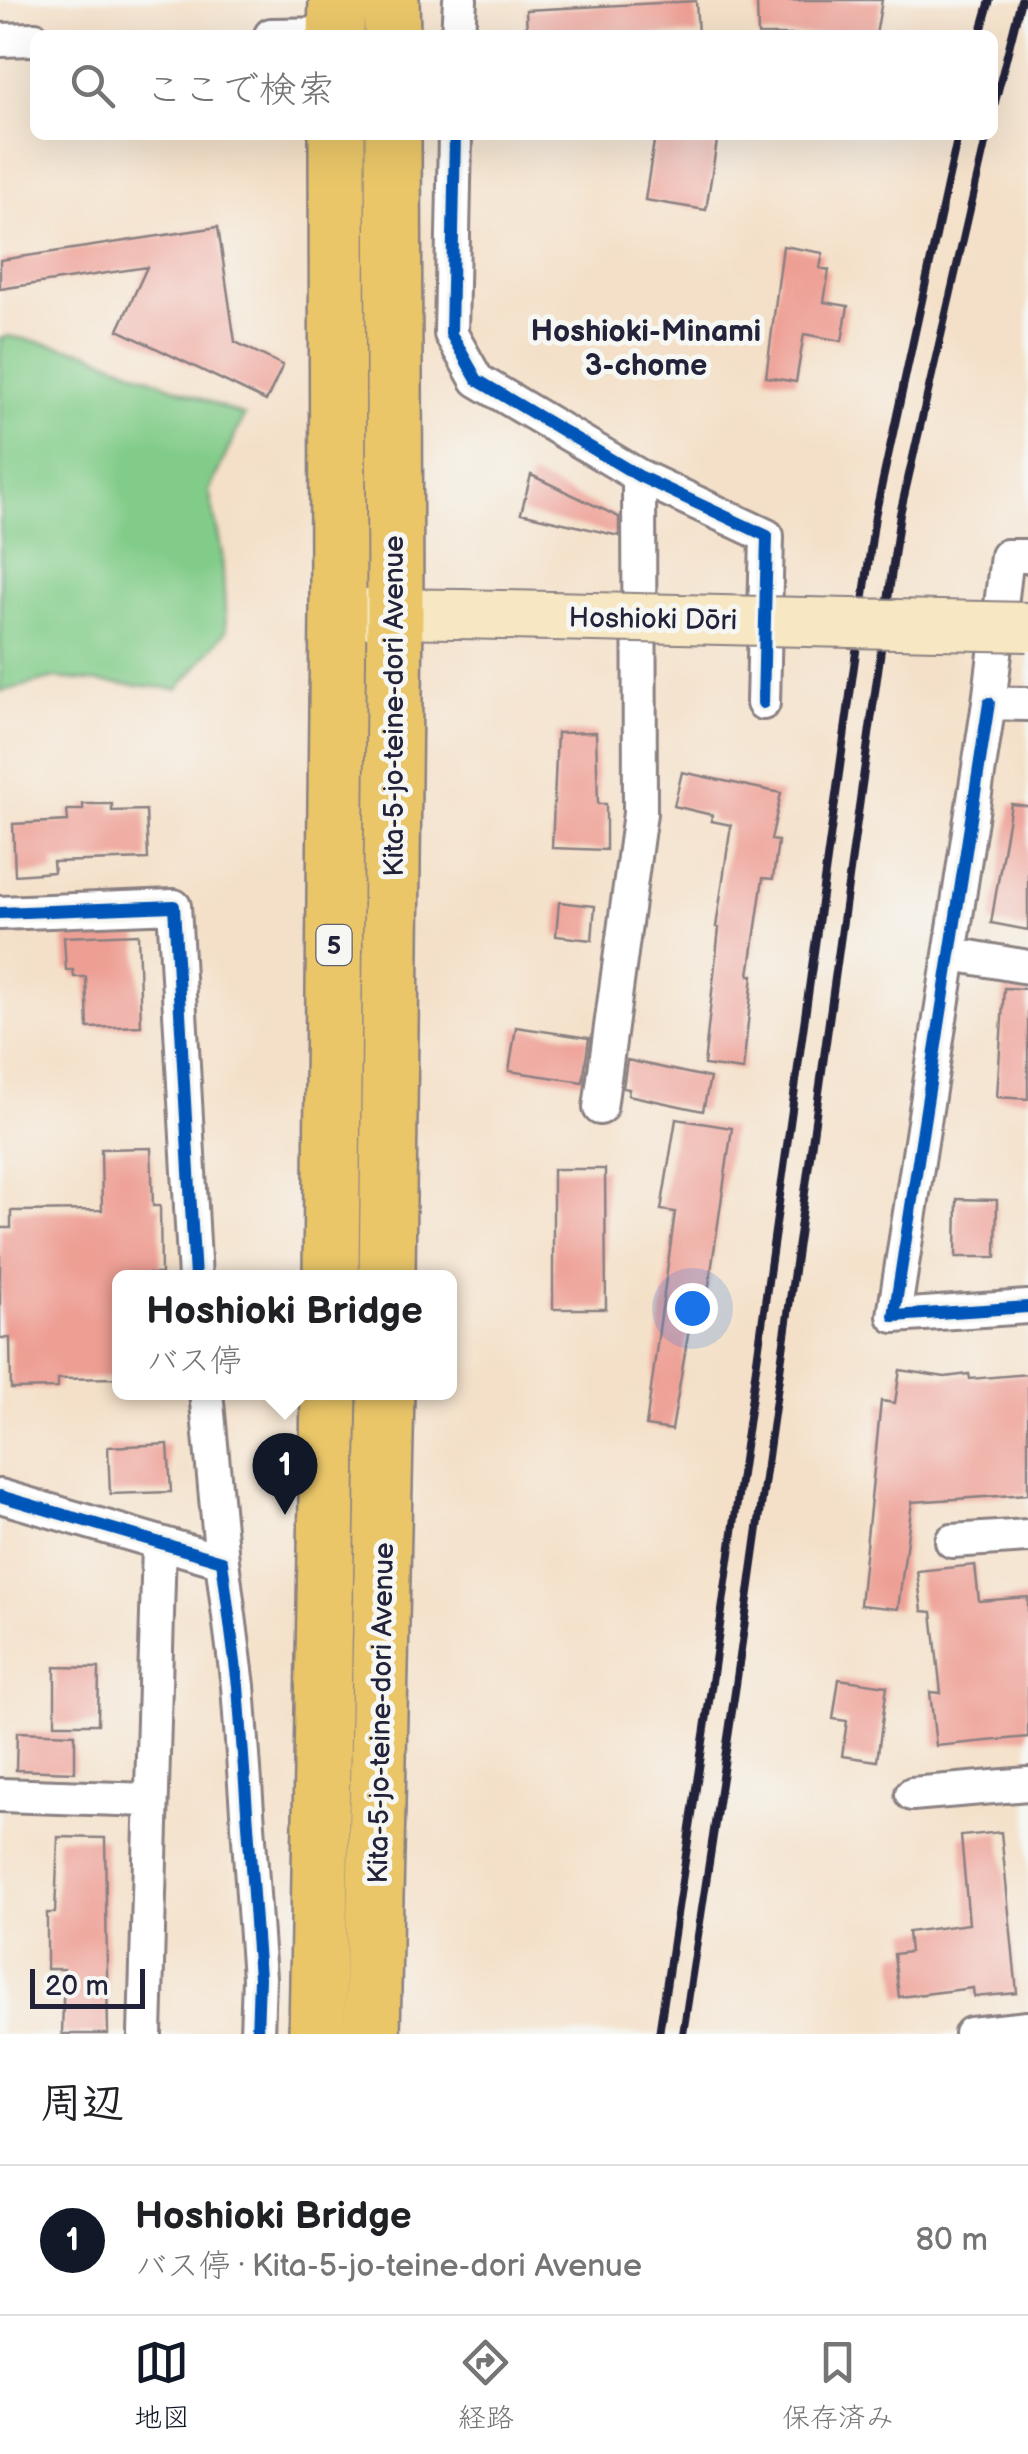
<!DOCTYPE html>
<html lang="ja">
<head>
<meta charset="utf-8">
<style>
  :root { --surface:#fff; --page:#f2f2f2; --text:#202124; --muted:#757577; --line:#e0e0e0; --accent:#111827 }
  body { margin:0; font-family:"Balsamiq Sans","Klee One",sans-serif; background:var(--page); color:var(--text) }
  .scale { position:absolute; left:30px; bottom:25px; width:115px; box-sizing:border-box; padding-left:10px; border:5px solid #22223b; border-top:0; font-size:28px; line-height:35px; white-space:nowrap; color:#22223b; -webkit-text-stroke:8px #f6f6f2; paint-order:stroke }
  .you { position:absolute; left:692px; top:1308px; width:35px; height:35px; margin:-25px; border:8px solid #fff; border-radius:50%; background:#1a73e8; box-shadow:0 0 0 15px #1a73e833 }
  .badge { display:grid; place-items:center; width:65px; height:65px; border-radius:50%; background:var(--accent); color:#fff; font-size:32px; font-weight:700 }
  .pin { position:absolute; translate:-50% -82px; filter:drop-shadow(0 2px 5px #0008) }
  .pin::after { content:''; position:absolute; top:52px; width:35px; height:30px; background:inherit; clip-path:polygon(0 0,100% 0,50% 100%) }
  .popup { position:absolute; left:112px; top:1270px; width:345px; height:130px; box-sizing:border-box; display:grid; place-content:center; border-radius:15px; background:var(--surface); filter:drop-shadow(0 2px 8px #0005); font-size:32px; white-space:nowrap; color:var(--muted) }
  .popup b { font-size:38px; color:var(--text) }
  .popup::after { content:''; position:absolute; left:50%; top:100%; margin-left:-20px; border:20px solid transparent; border-top-color:var(--surface) }
  .list { margin:0; padding:0; list-style:none }
  h2 { display:flex; justify-content:space-between; align-items:center; height:130px; margin:0; padding:0 40px; font-size:42px }
  h2 small { font-size:32px; font-weight:400; color:var(--muted) }
  .list li { display:grid; grid-template-columns:65px 1fr auto; gap:30px; align-items:center; box-sizing:border-box; height:150px; padding:0 40px; border-top:2px solid var(--line) }
  .list b { display:block; font-size:38px; white-space:nowrap }
  .list p { margin:0; font-size:32px; white-space:nowrap; color:var(--muted) }
  .list em { font-size:32px; font-style:normal; color:var(--muted) }
  .icon { flex:none; width:55px; height:55px; fill:none; stroke:currentColor; stroke-width:2; stroke-linecap:round; stroke-linejoin:round }
  .map { position:relative; flex:none; width:1028px; height:2034px; overflow:hidden }
  .search { position:absolute; background:var(--surface); box-shadow:0 10px 40px #0002; left:30px; right:30px; top:30px; height:110px; display:flex; align-items:center; gap:25px; box-sizing:border-box; padding:0 35px; border-radius:15px; color:var(--muted); font-size:38px }
  .sheet { height:280px; background:var(--surface) }
  nav { display:flex; justify-content:space-around; align-items:center; box-sizing:border-box; height:140px; border-top:2px solid var(--line); background:var(--surface); font-size:28px; color:var(--muted) }
  nav a { display:grid; justify-items:center; gap:5px }
  nav .on { color:var(--accent) }
  .map>svg:first-child { display:block }
  .green { fill:#82cc89; stroke:#527762; stroke-width:2.5 }
  .building { fill:#ee9f94 }
  .lines { fill:none; stroke-linecap:round; stroke-linejoin:round }
  .street-casing { stroke:#8b8182; stroke-width:38 }
  .secondary-casing { stroke:#8b8182; stroke-width:52 }
  .highway-casing { stroke:#8b8182; stroke-width:60 }
  .street { stroke:#fff; stroke-width:32 }
  .secondary { stroke:#f7e8c3; stroke-width:48 }
  .highway { stroke:#eac669; stroke-width:55 }
  .rail { stroke:#22223b; stroke-width:8 }
  .secondary-bridge-casing { stroke:#8b8182; stroke-width:52; stroke-linecap:butt }
  .secondary-bridge { stroke:#f7e8c3; stroke-width:48 }
  .cycleway-casing { stroke:#f6f6f2; stroke-width:19 }
  .cycleway { stroke:#0057b8; stroke-width:12 }
  .labels { text-anchor:middle; stroke-width:10; stroke-linejoin:round; paint-order:stroke }
  .shield { fill:#f6f6f2; stroke:#626272; stroke-width:2.5 }
  .shield-label { font-size:25px; font-weight:bold; fill:#22223b }
  .street-label { font-size:28px; fill:#22223b; stroke:#f6f6f2 }
  .neighbourhood-label { font-size:30px; font-weight:bold; fill:#22223b; stroke:#f6f6f2 }
</style>
</head>
<body>
<div class="map">
<svg width="1028" height="2034" viewBox="0 0 1028 2034">
  <rect width="100%" height="100%" fill="#f6f6f2"/>
  <filter id="ink" filterUnits="userSpaceOnUse"><feTurbulence type="fractalNoise" baseFrequency=".01" numOctaves="2"/><feDisplacementMap in="SourceGraphic" scale="20" xChannelSelector="R" yChannelSelector="G"/><feConvolveMatrix kernelMatrix="1 2 1 2 8 2 1 2 1" color-interpolation-filters="sRGB"/></filter>
  <filter id="wash" filterUnits="userSpaceOnUse"><feTurbulence type="fractalNoise" baseFrequency=".0048" numOctaves="4" result="noise"/><feDisplacementMap in="SourceGraphic" scale="40" xChannelSelector="R" yChannelSelector="G"/><feGaussianBlur stdDeviation="2.25" result="paint"/><feColorMatrix in="noise" values="0 0 0 0 0 0 0 0 0 0 0 0 0 0 0 0 0 1.4 0 .05"/><feComposite in="paint" operator="in"/></filter>
  <g filter="url(#wash)">
    <rect width="100%" height="100%" fill="#f4e0c8"/>
    <!-- green -->
    <path class="green" d="M9 336 87 352 244 416 209 491 222 553 226 631 178 689 55 678 0 692V339Z"/>
    <g id="blocks">
      <!-- building -->
      <path class="building" d="M805 0H882L876 35H758L757 2Z
        M696 1 698 35H527L526 10Z
        M655 135H718L706 210 645 200Z
        M218 227 235 342 283 365 266 401 118 330 147 267 0 289V260Z
        M783 246 823 253 820 268 829 270 824 302 848 306 842 341 804 334 796 382 766 377Z
        M531 475 619 517V536L521 513Z
        M596 732 598 804H606V850L552 848 557 733Z
        M682 772 781 793 771 840 778 841 773 879 763 878 749 975H753L743 1070 704 1065 719 928 716 927 731 825 711 821 712 815 674 806Z
        M83 804H112V811L146 810 148 859 53 862 54 872 15 875 13 824 68 821 67 810H83Z
        M1011 804 1028 806V930L991 923Z
        M559 902 595 906 592 940 556 936Z
        M138 934 141 1026 88 1028 86 977H74L73 970H66L64 937Z
        M1004 988 1028 989V1099L997 1097Z
        M516 1027 589 1038 583 1082 509 1071Z
        M627 1060 710 1078 703 1111 628 1095 629 1089 623 1088Z
        M676 1119 732 1128 706 1306 693 1305 672 1430 646 1426 675 1212 661 1210Z
        M151 1148 153 1206H160L161 1274H148V1278H120V1378L58 1379V1388L11 1389 10 1338H0V1228H11V1211L102 1210 101 1149Z
        M553 1169H605L606 1309H553Z
        M957 1199 997 1200 996 1257H956Z
        M900 1370 945 1377 969 1374 970 1379 1028 1374V1494L912 1502 898 1609 860 1605 881 1401 895 1403Z
        M168 1444 171 1492 110 1494 108 1447Z
        M975 1565 979 1601 1028 1597V1737L936 1746 930 1692 941 1693 932 1612 922 1611 917 1571Z
        M55 1667 99 1668 98 1724H55Z
        M839 1679 887 1686 877 1761 842 1756 847 1721 833 1719Z
        M17 1732 75 1734V1772L16 1770Z
        M1001 1832 1017 1993 974 1997 973 1988 899 1997 894 1954 910 1952 908 1932 969 1924 961 1836Z
        M58 1837 105 1838 108 2034H62L64 1969H47V1913H55Z"/>
    </g>
  </g>
  <g filter="url(#ink)">
    <use href="#blocks" fill-opacity="0" stroke="#8b8182" stroke-width="2.5"/>
    <g class="lines">
      <!-- street casing -->
      <g class="street-casing">
        <path id="street" d="M271 35 335 34
          M458 35 460 0
          M0 40 35 39
          M455 135 451 334 477 380 639 476 767 536 763 703
          M1028 556H1007L989 703 1028 704
          M989 703 894 1316 1028 1307
          M0 913 174 906 195 1278
          M952 954 1028 967
          M600 1108 640 813 639 476
          M206 1392 222 1561
          M0 1496 222 1561 238 1686 259 1978 257 2034
          M952 1541 1028 1536
          M912 1794 1028 1784
          M0 1795 150 1800
          M145 2034 159 1545
          M971 2034 1028 2028"/>
      </g>
      <!-- secondary casing -->
      <g class="secondary-casing">
        <path id="secondary" d="M359 613 460 614"/>
      </g>
      <!-- highway casing -->
      <g class="highway-casing">
        <path id="highway" d="M391 0 392 35
          M336 35 337 0
          M331 1278 338 613 337 135
          M387 1278 395 613 393 135
          M317 2034 329 1392
          M372 2034 386 1392"/>
      </g>
      <!-- street -->
      <use href="#street" class="street"/>
      <!-- secondary -->
      <use href="#secondary" class="secondary"/>
      <!-- highway -->
      <use href="#highway" class="highway"/>
      <!-- rail -->
      <path class="rail" d="M980 35 990 0
        M993 110 1021 0
        M659 2034 712 1682 875 516 958 135
        M683 2034 736 1685 900 514 987 135"/>
      <!-- secondary-bridge casing -->
      <g class="secondary-bridge-casing">
        <path id="secondary-bridge" d="M460 614 1028 627"/>
      </g>
      <!-- secondary-bridge -->
      <use href="#secondary-bridge" class="secondary-bridge"/>
      <!-- cycleway casing -->
      <g class="cycleway-casing">
        <path id="cycleway" d="M455 135 451 334 477 380 639 476 767 536 763 703
          M989 703 894 1316 1028 1307
          M0 913 174 906 195 1278
          M0 1496 222 1561 238 1686 259 1978 257 2034"/>
      </g>
      <!-- cycleway -->
      <use href="#cycleway" class="cycleway"/>
    </g>
  </g>
  <g class="labels">
    <!-- shield labels -->
    <rect class="shield" x="316.5" y="925" width="35" height="40" rx="8"/>
    <g class="shield-label">
      <text x="334" y="954">5</text>
    </g>
    <!-- street labels -->
    <g class="street-label">
      <text transform="translate(653 618) rotate(1)" y="10">Hoshioki Dōri</text>
      <text transform="translate(393 706) rotate(-90)" y="10">Kita-5-jo-teine-dori Avenue</text>
      <text transform="translate(380 1713) rotate(-89)" y="10">Kita-5-jo-teine-dori Avenue</text>
    </g>
    <!-- neighbourhood labels -->
    <g class="neighbourhood-label">
      <text x="646" y="341">Hoshioki-Minami<tspan x="646" dy="34">3-chome</tspan></text>
    </g>
  </g>
</svg>
<div class="scale">20 m</div>
<div class="you"></div>
<div class="pin badge" style="left:285px;top:1515px">1</div>
<div class="popup"><b>Hoshioki Bridge</b>バス停</div>
<div class="search"><svg class="icon" aria-label="search" viewBox="0 0 24 24"><circle cx="10" cy="10" r="6"/><path d="M15 15l6 6"/></svg>ここで検索</div>
</div>
<section class="sheet">
<h2>周辺<small></small></h2>
<ul class="list">
<li><span class="badge">1</span><div><b>Hoshioki Bridge</b><p>バス停 · Kita-5-jo-teine-dori Avenue</p></div><em>80 m</em></li>
</ul>
</section>
<nav>
<a class="on"><svg class="icon" aria-label="map" viewBox="0 0 24 24"><path d="M3 6l6-2 6 2 6-2v14l-6 2-6-2-6 2zM9 4v14M15 6v14"/></svg>地図</a>
<a><svg class="icon" aria-label="directions" viewBox="0 0 24 24"><path d="M12 3l9 9-9 9-9-9zM9 14v-3h6M13 9l2 2-2 2"/></svg>経路</a>
<a><svg class="icon" aria-label="saved" viewBox="0 0 24 24"><path d="M7 4h10v16l-5-4-5 4z"/></svg>保存済み</a>
</nav>
</body>
</html>
